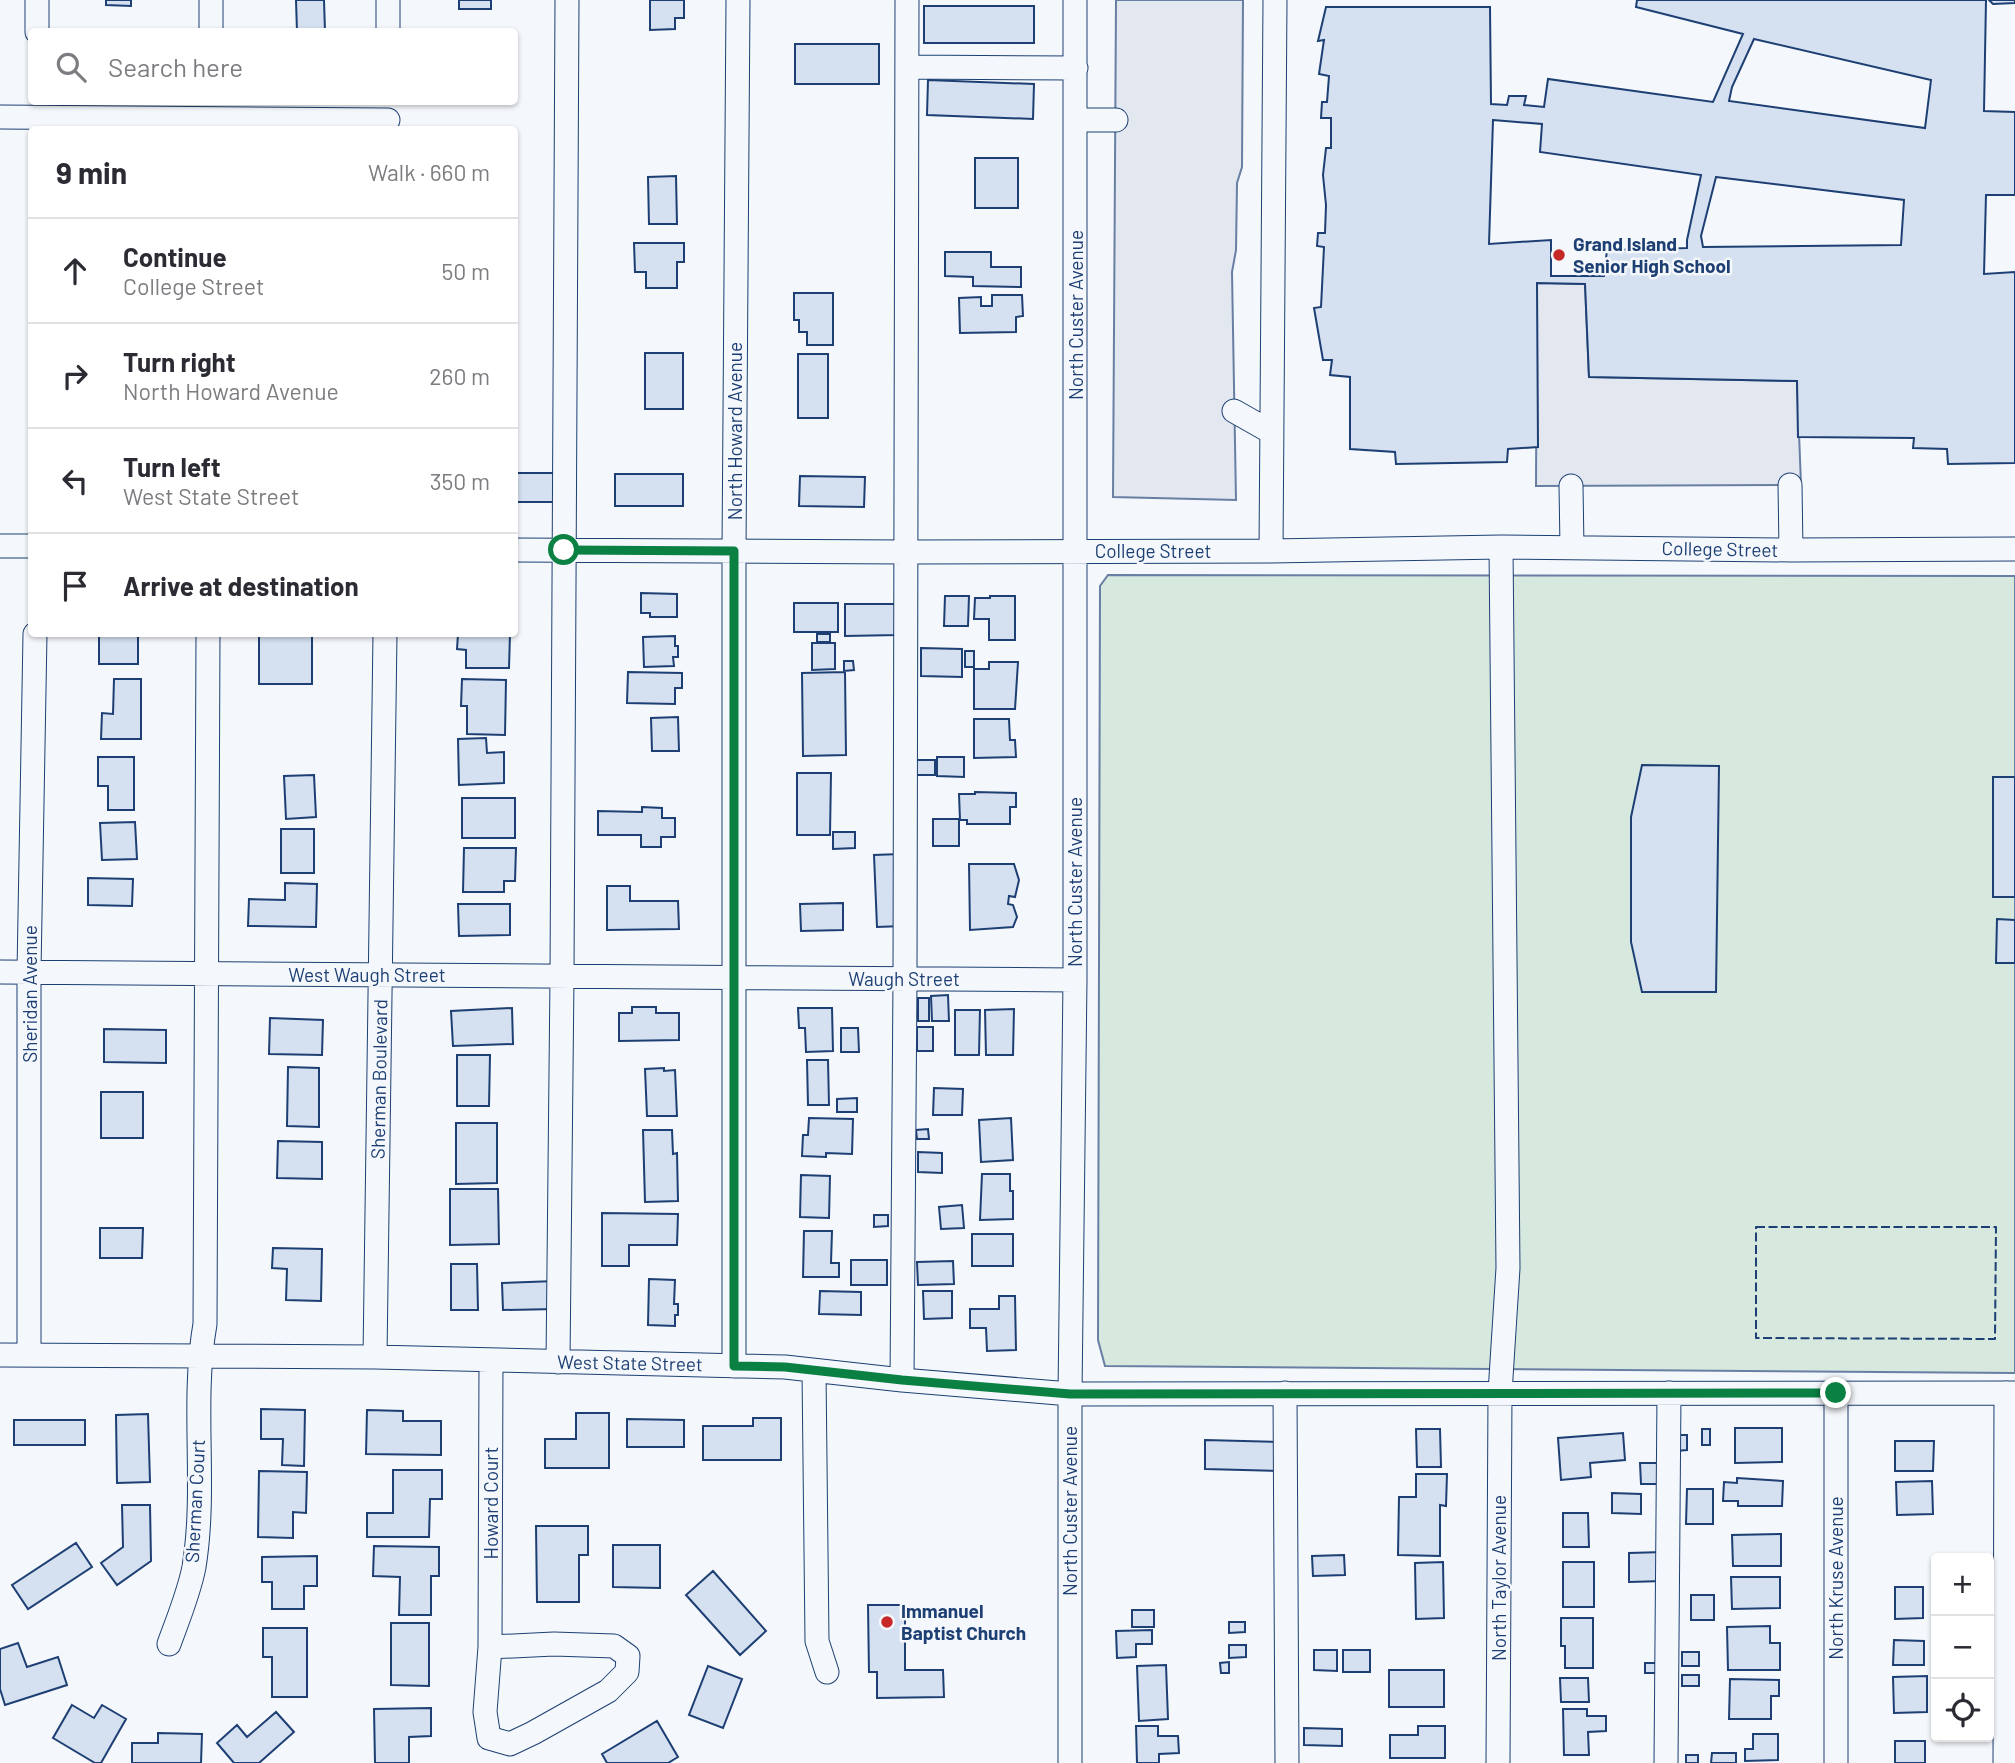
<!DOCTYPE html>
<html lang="en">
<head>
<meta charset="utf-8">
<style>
  :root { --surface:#fff; --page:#f7f7f7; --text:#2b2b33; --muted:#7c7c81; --line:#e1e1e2 }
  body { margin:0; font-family:Barlow,sans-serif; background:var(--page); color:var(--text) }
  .controls { position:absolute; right:21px; bottom:21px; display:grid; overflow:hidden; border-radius:7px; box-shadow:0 2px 5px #0004 }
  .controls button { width:63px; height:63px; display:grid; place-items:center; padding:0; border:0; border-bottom:2px solid var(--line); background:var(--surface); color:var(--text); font:35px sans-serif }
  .stop { position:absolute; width:21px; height:21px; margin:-16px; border:5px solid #0b8043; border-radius:50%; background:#fff }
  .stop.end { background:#0b8043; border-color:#fff; box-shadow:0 2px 7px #0008 }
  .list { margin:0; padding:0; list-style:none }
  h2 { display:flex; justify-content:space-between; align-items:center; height:91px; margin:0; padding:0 28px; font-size:30px }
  h2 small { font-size:23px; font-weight:400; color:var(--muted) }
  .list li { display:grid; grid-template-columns:46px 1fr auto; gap:21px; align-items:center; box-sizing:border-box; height:105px; padding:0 28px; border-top:2px solid var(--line) }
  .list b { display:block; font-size:26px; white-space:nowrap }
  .list p { margin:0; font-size:23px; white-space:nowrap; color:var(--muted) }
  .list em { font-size:23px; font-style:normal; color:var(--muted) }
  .icon { flex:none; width:38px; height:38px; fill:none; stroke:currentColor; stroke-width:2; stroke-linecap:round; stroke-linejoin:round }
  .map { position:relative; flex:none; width:2015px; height:1763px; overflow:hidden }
  .search { position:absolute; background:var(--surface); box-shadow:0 2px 5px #0004; left:28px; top:28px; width:490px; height:77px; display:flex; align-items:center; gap:18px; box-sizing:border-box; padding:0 24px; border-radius:7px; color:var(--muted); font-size:26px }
  .panel { position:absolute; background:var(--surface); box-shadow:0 2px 5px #0004; left:28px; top:126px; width:490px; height:511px; border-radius:7px }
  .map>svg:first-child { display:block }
  .green { fill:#d7e8df; stroke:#687fa3; stroke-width:2 }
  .parking { fill:#e3e8f0; stroke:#687fa3; stroke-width:2 }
  .building { fill:#d5e0f0; stroke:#1d3f73; stroke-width:2; fill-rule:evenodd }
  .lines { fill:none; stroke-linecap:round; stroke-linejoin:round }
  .minor-casing { stroke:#1d3f73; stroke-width:25 }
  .minor { stroke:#f4f7fb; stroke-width:23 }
  .fence { stroke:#1d3f73; stroke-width:2; stroke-dasharray:9 3.5; stroke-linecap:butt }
  .route { stroke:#0b8043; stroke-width:9 }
  .poi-dot { fill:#c62828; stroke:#f4f7fb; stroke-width:2.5 }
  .labels { text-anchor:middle; stroke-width:5; stroke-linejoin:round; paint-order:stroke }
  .poi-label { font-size:19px; font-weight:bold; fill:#1d3f73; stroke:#f4f7fb; text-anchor:start }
  .street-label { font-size:19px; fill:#1d3f73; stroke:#f4f7fb }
</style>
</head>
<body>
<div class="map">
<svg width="2015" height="1763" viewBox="0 0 2015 1763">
  <rect width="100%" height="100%" fill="#f4f7fb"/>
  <!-- green -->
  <path class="green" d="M1108 575 2015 576V1373L1105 1366 1098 1340 1100 586Z"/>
  <!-- parking -->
  <path class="parking" d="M1116 0H1243L1242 167 1237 183 1236 250 1232 272 1236 500 1113 497Z
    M1537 283 1585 284 1589 377 1797 381 1801 485 1536 486Z"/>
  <!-- building -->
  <path class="building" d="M106 0H131V6L106 5Z
    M296 0H324L325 32H297Z
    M459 0H491V9H459Z
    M650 0H684V18H675V29L650 30Z
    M1637 0H1986L1984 111 2015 112V195H1986L1984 274 2015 272V463L1948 464 1947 449 1913 448 1914 438 1798 437 1797 381 1589 377 1585 284 1537 283 1538 447 1508 449 1507 462 1396 464 1395 452 1350 449V377L1330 375 1332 360H1323L1314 308 1321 307 1324 247 1317 246 1318 233H1325L1326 205 1323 175 1326 148H1331V118H1321L1322 102H1327L1329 76 1319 74 1324 40 1318 41 1326 7H1490L1491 104 1507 105 1509 96H1526L1524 105 1544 107 1548 79 1713 102 1743 34 1636 7ZM1754 39 1931 80 1925 128 1729 101 1732 87ZM1493 120 1542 124 1540 152 1701 175 1687 240V248L1607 250 1604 276H1551V240L1489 244ZM1716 177 1904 200 1901 245 1703 247 1701 236Z
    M1989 0H2015V3L1993 4Z
    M924 6H1034V43H924Z
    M795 44H879V84H795Z
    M928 80 1034 84 1033 119 927 115Z
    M975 158H1018V208H975Z
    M676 176 677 224H649L648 177Z
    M634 243H684V262H677V288H646V272H635Z
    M945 252H991V267H1021V287L973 286V277L945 276Z
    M794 293H833V345H807V332H799V320H794Z
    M992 295H1022L1023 316 1016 317V332L960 333 959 298 981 297V306H992Z
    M645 353H683V409H645Z
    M798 354H828V418H798Z
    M514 473H560V502H514Z
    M615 474H683V506H615Z
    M800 476 865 477 864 507 799 506Z
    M641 593 677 594V617H650V613H641Z
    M945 596H969L968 626H944Z
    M990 596H1015V640H989V619H974L975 598H990Z
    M794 603H838V632H794Z
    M845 604H898V635L845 636Z
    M99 634H138V664H99Z
    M458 634H510L509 668H466V650L457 649Z
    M817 634H830V642H817Z
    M259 635H312V684H259Z
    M675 636V646H678V657H673L674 666 644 667 643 637Z
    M812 643H835V669L812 670Z
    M921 648 962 649V677L921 676Z
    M965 651H974V667H965Z
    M844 661H853L854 670 844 671Z
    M989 662H1018L1015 709H974V669H989Z
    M628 672 682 673V688H675V704L627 703Z
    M845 672 846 755 803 756 802 673Z
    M114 679H141V739H101L102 713 113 714Z
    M462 679 506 680 505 735 467 734V706H461Z
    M678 717 679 751H652L651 718Z
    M974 719H1009L1010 740H1015L1016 757 974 758Z
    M486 738 487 753 504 752V783L459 785 458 739Z
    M98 757H134V810H108V786H98Z
    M937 757H964V777L937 776Z
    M915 760H935V775H915Z
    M1642 765 1719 766 1716 992H1642L1631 942V817Z
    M797 773H831L830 835H797Z
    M314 775 316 817 286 819 284 776Z
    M1993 777H2015V897H1993Z
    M975 792 1016 793V807H1010V824H967V820H960L959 794H975Z
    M462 798H515V838H462Z
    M642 807 662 808V818H675V837H661V847H641V835H598V811L642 812Z
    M933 819H959V846H933Z
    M135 822 137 859 102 860 100 823Z
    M281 829H314V873H281Z
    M833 832H855V848L833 849Z
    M464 848H516L515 881H504V892H463Z
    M900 854 903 926 877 927 874 855Z
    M969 864H1014L1019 880 1015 897 1009 896 1008 904 1013 905 1017 917 1013 927 970 930Z
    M88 878 133 879 132 906 88 905Z
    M285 883 317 884 316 927 248 926 249 899 285 900Z
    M607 886H630V901H678L679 929 607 930Z
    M843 903V930L801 931 800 904Z
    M458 904H510V935L459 936Z
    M1997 919 2015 920V963H1996Z
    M948 995 949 1021H932L931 996Z
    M918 998H929V1021H918Z
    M632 1007H656V1013H679V1040L619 1041V1013H632Z
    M512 1008 513 1044 453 1046 451 1011Z
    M798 1008H832L833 1051 806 1052 805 1028H799Z
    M1014 1009 1013 1055H986L985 1010Z
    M955 1010H980L979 1055H955Z
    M270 1018 323 1020 322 1055 269 1054Z
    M917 1027H933V1051H917Z
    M841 1028H858L859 1052H841Z
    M104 1029 166 1030V1063L104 1062Z
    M457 1055H490L489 1106H457Z
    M807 1060H828L829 1105H808Z
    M288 1067 319 1068V1127L287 1126Z
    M664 1068V1071L675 1070 677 1116H647L645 1069Z
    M934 1088 963 1089 962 1115H933Z
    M101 1092H143V1138H101Z
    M857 1098V1112H837V1099Z
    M809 1118 853 1119 852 1154 826 1153V1157L802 1156 803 1135H808Z
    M1011 1118 1013 1160 981 1162 979 1120Z
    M456 1123H497V1183L456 1184Z
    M928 1129 929 1139H917L916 1130Z
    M643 1130H672L673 1154 677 1153 678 1201 645 1202Z
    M278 1141 322 1142V1179L277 1178Z
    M918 1152 942 1153V1173L918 1172Z
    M982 1174H1010V1191H1013V1219L980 1220Z
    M801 1175 830 1176 829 1218 800 1217Z
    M450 1189H498L499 1244 450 1245Z
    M962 1205 964 1228 941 1229 939 1207Z
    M602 1213 678 1214 677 1245H629V1266H602Z
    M874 1215H888V1226L874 1227Z
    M100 1228H143L142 1258H100Z
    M804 1231H832L831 1263H839V1277H803Z
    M972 1234H1013V1266H972Z
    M273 1248 322 1249 321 1301 286 1300 287 1269 272 1268Z
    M851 1260H887V1285H851Z
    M953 1261 954 1284 918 1285 917 1262Z
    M451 1264H477L478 1310H451Z
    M649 1279 675 1280 674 1304H678V1315H675V1326L648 1325Z
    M555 1281 556 1309 503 1310 502 1283Z
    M820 1291 861 1292V1315L819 1314Z
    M923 1291H952V1318L924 1319Z
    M999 1296H1015L1016 1350 987 1351 986 1328H970V1309H999Z
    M261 1409 305 1410 304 1466 282 1465 283 1439H261Z
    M367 1410 403 1411V1421H441V1455L366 1454Z
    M576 1413H609V1468H545V1439H576Z
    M148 1414 150 1482 117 1483 116 1415Z
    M753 1418H781V1460H703V1426H753Z
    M627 1419 684 1420V1447H627Z
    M14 1420H85V1445H14Z
    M1735 1428H1782V1462L1735 1463Z
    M1416 1429H1440L1441 1467H1417Z
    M1702 1429H1710V1445H1702Z
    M1623 1433 1625 1460 1590 1463 1591 1477 1561 1480 1558 1438Z
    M1676 1435H1687V1450L1676 1451Z
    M1205 1440 1278 1442 1277 1471 1205 1469Z
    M1895 1441H1934L1933 1471H1895Z
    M1640 1463H1661V1484H1641Z
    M393 1470H442V1499H430L429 1537H367V1513H393Z
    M259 1471 307 1472 306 1513 293 1512V1538L258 1537Z
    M1416 1474H1447L1446 1506 1440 1505V1556L1398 1555 1399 1497H1416Z
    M1737 1478 1783 1481 1782 1506H1738V1501H1723L1724 1482 1737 1483Z
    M1932 1481 1933 1514 1897 1515 1896 1482Z
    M1687 1489H1713V1524H1686Z
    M1612 1493 1641 1494V1514L1612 1513Z
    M122 1505H150L151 1561 117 1585 101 1563 123 1547Z
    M1563 1513H1588L1589 1547H1563Z
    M536 1526H588V1555H579V1602H537Z
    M1781 1534V1566H1733L1732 1535Z
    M76 1543 92 1567 28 1609 12 1585Z
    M613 1545H660V1588L613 1587Z
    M374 1546 439 1547V1576H431V1615H399L400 1577 373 1576Z
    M1663 1552 1664 1581 1629 1582V1553Z
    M1344 1555 1345 1575 1313 1576 1312 1556Z
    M317 1556V1586H304V1609H272V1582H262V1557Z
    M1443 1562 1444 1618 1416 1619 1415 1563Z
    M1563 1562H1594V1607H1563Z
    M713 1571 766 1631 740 1655 686 1595Z
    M1932 1576H1936V1603H1932Z
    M1731 1577H1780V1608L1732 1609Z
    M1895 1587H1923V1618L1895 1619Z
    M1691 1595H1714V1620H1691Z
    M868 1605H905V1670H943L944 1697 877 1698V1672H869Z
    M1132 1610H1154V1627H1132Z
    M1561 1618H1593V1668H1565V1646H1561Z
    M1229 1622H1245V1632L1229 1633Z
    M391 1623H429V1686L391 1685Z
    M1770 1626V1643H1780V1670H1728L1727 1627Z
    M263 1628H307V1697H272V1657H263Z
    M1152 1630V1644H1136V1657L1117 1658 1116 1631Z
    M1894 1640 1924 1641V1665H1893Z
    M18 1643 27 1667 58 1657 67 1685 5 1705 0 1689V1649Z
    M1229 1645H1246V1657L1229 1658Z
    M1314 1650H1337V1671L1314 1670Z
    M1343 1650H1370V1672H1343Z
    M1682 1652H1699V1666H1682Z
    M1229 1662V1673H1221L1220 1663Z
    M1645 1663H1660V1673H1645Z
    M1166 1665 1168 1719 1139 1721 1137 1666Z
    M708 1666 742 1679 723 1728 689 1715Z
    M1389 1670H1444V1707H1389Z
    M1682 1675H1699V1686H1682Z
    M1927 1676V1712L1894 1713 1893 1677Z
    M1560 1678H1588L1589 1702H1561Z
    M1730 1679 1779 1680V1696H1771V1719H1729Z
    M72 1705 94 1718 102 1705 126 1719 101 1763H95L53 1738Z
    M431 1708V1736L409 1737V1763H375L374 1709Z
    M1563 1709H1587V1716H1606V1731L1588 1732 1589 1755H1564Z
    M276 1712 294 1732 259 1763H234L217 1743 237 1725 247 1737Z
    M657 1721 678 1757 668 1763H607L602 1754Z
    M1136 1726H1158V1736H1178L1179 1753 1159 1754V1763H1137Z
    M1418 1726H1445V1758H1390V1735H1418Z
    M1304 1728 1342 1729V1746L1304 1745Z
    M158 1733 202 1734 201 1763H132V1743H158Z
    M1753 1734H1778V1760L1745 1761V1749H1753Z
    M1895 1741H1925V1763H1895Z
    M1712 1753H1736V1763H1711Z
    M1686 1755H1698V1763H1686Z"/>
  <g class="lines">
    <!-- minor casing -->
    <g class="minor-casing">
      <path id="minor" d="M388 0V32
        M37 32V0
        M211 32V0
        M907 67 1076 68
        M0 117 388 120
        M1076 120H1116
        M1234 411 1271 432
        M1790 485 1791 550
        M1571 486 1572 547
        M0 546H32
        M514 550 906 552 1271 551 1501 547 1791 550 2015 549
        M1271 551 1275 0
        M0 972 1075 980
        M0 1355 375 1357 785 1367 902 1380 1070 1394 2015 1393
        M29 1355V972L35 634
        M375 1357 385 634
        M558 1362 562 976 567 0
        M734 1366V551L738 0
        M814 1371 817 1641 827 1672
        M902 1380 905 979 907 0
        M1285 1393 1287 1763
        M169 1644C178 1619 189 1593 194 1567 207 1487 191 1404 205 1324L208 634
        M554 1644 614 1646 628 1656 627 1672 608 1691 533 1733 510 1744 489 1738 485 1712 490 1647Z
        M490 1647 491 1360
        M1070 1763V1394L1075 980V0
        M1498 1763 1500 1393 1508 1268 1501 547
        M1666 1763 1669 1393
        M1836 1763V1393
        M2005 1763 2006 1393"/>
    </g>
    <!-- minor -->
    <use href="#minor" class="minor"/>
    <!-- fence -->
    <path class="fence" d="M1756 1227H1996L1995 1339 1756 1338Z"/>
  </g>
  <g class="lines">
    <!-- route -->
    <path class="route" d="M564 550 734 551V1366L785 1367 902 1380 1070 1394 1836 1393"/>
  </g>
  <!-- markers -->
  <g class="poi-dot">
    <circle cx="1559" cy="255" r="7"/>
    <circle cx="887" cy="1622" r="7"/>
  </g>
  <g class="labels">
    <!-- poi labels -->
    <g class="poi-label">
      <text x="1573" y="251">Grand Island<tspan x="1573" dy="22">Senior High School</tspan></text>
      <text x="901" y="1618">Immanuel<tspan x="901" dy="22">Baptist Church</tspan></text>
    </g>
    <!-- street labels -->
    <g class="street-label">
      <text transform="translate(1076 315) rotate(-90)" y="7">North Custer Avenue</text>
      <text transform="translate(735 431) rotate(-90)" y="7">North Howard Avenue</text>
      <text transform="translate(1720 549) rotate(1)" y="7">College Street</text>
      <text x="1153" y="558">College Street</text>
      <text transform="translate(1075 882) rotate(-90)" y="7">North Custer Avenue</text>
      <text x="367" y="982">West Waugh Street</text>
      <text x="904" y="986">Waugh Street</text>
      <text transform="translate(30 994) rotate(-90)" y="7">Sheridan Avenue</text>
      <text transform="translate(379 1079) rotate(-89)" y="7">Sherman Boulevard</text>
      <text transform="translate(630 1363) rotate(1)" y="7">West State Street</text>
      <text transform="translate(195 1501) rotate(-87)" y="7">Sherman Court</text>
      <text transform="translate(491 1503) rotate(-90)" y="7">Howard Court</text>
      <text transform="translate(1070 1511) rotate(-90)" y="7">North Custer Avenue</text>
      <text transform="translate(1499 1578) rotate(-90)" y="7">North Taylor Avenue</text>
      <text transform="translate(1836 1578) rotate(-90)" y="7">North Kruse Avenue</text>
    </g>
  </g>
</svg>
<div class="controls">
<button>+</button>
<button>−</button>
<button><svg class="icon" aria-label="locate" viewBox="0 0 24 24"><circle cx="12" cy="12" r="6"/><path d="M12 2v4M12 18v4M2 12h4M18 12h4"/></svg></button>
</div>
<div class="stop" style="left:564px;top:550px"></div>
<div class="stop end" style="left:1836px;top:1393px"></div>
<div class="search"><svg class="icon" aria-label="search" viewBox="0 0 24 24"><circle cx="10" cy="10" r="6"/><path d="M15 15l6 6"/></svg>Search here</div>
<section class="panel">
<h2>9 min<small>Walk · 660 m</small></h2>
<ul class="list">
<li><svg class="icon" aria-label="ahead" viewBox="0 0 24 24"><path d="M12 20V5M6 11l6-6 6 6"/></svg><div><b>Continue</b><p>College Street</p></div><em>50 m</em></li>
<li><svg class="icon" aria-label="right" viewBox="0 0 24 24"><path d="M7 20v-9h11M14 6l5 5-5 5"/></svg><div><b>Turn right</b><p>North Howard Avenue</p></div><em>260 m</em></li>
<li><svg class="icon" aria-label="left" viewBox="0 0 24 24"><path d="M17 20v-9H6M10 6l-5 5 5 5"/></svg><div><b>Turn left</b><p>West State Street</p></div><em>350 m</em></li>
<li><svg class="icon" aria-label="arrive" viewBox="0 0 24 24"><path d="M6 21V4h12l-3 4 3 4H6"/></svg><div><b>Arrive at destination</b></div></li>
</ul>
</section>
</div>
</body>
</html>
